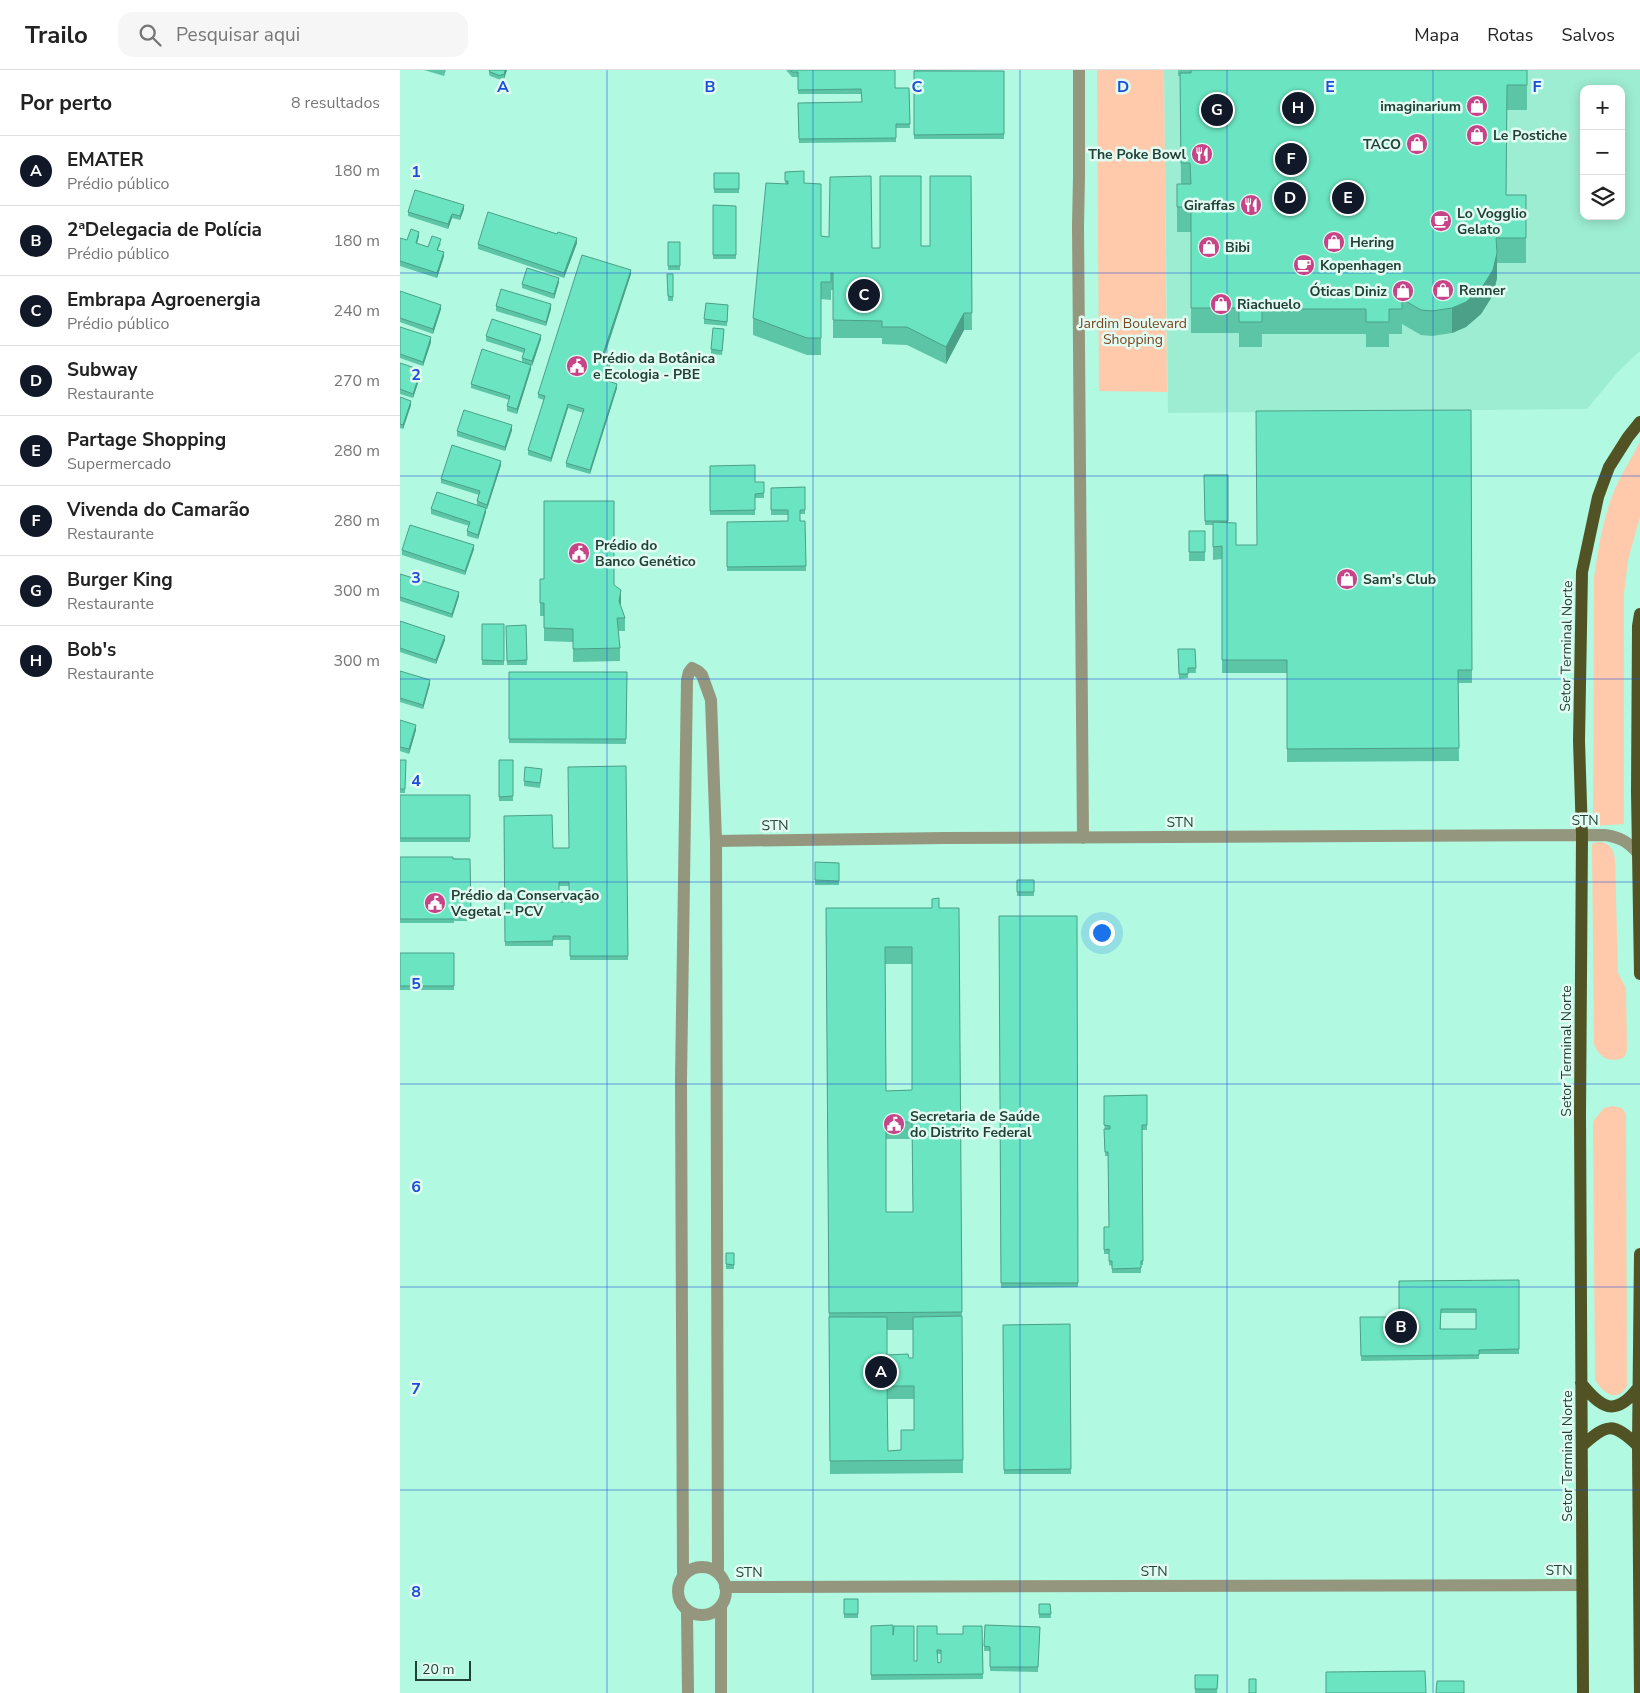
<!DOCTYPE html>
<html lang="pt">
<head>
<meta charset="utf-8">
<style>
  :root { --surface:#fff; --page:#f6f6f6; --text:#222; --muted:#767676; --line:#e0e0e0; --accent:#111827 }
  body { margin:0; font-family:"Nunito Sans",sans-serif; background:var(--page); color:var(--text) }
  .controls { position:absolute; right:15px; top:15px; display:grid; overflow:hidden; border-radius:10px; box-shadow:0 2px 12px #0003 }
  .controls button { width:45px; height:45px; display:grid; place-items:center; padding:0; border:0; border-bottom:1px solid var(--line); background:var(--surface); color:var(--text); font:25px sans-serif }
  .scale { position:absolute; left:15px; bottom:12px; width:56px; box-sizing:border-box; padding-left:5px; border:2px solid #234037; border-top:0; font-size:14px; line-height:18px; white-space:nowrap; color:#234037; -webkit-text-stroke:4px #e1fcf2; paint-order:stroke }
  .you { position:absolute; left:701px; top:862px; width:18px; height:18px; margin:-12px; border:4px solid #fff; border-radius:50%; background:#1a73e8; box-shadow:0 0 0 8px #1a73e833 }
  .badge { display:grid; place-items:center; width:32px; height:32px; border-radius:50%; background:var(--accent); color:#fff; font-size:16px; font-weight:700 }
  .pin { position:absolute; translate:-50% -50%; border:2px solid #fff; box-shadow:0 1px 5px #0006 }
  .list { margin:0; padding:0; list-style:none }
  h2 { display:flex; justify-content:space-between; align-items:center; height:65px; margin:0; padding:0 20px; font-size:21px }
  h2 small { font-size:16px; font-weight:400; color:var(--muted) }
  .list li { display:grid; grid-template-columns:32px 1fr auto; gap:15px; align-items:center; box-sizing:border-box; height:70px; padding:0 20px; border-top:1px solid var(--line) }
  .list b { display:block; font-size:19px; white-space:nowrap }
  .list p { margin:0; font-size:16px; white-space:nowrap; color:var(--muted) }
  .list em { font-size:16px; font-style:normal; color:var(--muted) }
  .icon { flex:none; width:28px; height:28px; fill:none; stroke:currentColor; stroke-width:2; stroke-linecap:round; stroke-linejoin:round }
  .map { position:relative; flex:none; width:1240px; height:1623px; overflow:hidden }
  header { display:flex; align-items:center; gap:30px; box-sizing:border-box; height:70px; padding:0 25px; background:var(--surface); border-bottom:1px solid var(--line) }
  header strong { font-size:24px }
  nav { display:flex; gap:28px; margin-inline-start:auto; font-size:18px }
  .search { width:350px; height:45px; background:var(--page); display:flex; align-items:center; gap:12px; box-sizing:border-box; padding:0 18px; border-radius:15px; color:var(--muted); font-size:19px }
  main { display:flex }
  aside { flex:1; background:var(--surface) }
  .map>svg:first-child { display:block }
  .built { fill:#9dedd3; fill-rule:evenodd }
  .green { fill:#ffcaab }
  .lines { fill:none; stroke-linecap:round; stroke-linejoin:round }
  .minor { stroke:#94967d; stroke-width:12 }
  .major { stroke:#515325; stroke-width:12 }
  .wall { fill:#5cc5a6; fill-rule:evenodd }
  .shaded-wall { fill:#4ba087 }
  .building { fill:#6be5c1; stroke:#4ba087; fill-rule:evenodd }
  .grid { fill:none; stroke:#1d4ed8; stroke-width:1; stroke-opacity:0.55 }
  .labels { text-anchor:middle; stroke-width:5; stroke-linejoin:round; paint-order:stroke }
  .poi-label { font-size:14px; font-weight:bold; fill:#234037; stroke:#e1fcf2; text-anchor:start }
  .park-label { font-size:14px; fill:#7b441f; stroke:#e1fcf2 }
  .street-label { font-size:14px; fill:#234037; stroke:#e1fcf2 }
  .grid-label { font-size:16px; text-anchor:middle; font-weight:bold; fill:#1d4ed8; stroke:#e1fcf2; stroke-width:5; stroke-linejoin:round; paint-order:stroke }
</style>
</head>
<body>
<header>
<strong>Trailo</strong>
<div class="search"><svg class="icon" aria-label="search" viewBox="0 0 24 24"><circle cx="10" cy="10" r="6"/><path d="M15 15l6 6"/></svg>Pesquisar aqui</div>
<nav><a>Mapa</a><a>Rotas</a><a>Salvos</a></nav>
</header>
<main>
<aside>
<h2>Por perto<small>8 resultados</small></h2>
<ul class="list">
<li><span class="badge">A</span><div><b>EMATER</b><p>Prédio público</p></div><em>180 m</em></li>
<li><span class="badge">B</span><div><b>2ªDelegacia de Polícia</b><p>Prédio público</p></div><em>180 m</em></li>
<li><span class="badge">C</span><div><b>Embrapa Agroenergia</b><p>Prédio público</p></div><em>240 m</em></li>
<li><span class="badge">D</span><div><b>Subway</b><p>Restaurante</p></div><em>270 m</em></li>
<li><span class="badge">E</span><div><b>Partage Shopping</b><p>Supermercado</p></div><em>280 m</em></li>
<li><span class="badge">F</span><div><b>Vivenda do Camarão</b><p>Restaurante</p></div><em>280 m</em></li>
<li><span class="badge">G</span><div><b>Burger King</b><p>Restaurante</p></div><em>300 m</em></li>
<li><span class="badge">H</span><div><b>Bob's</b><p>Restaurante</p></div><em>300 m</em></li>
</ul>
</aside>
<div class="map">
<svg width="1240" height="1623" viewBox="0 0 1240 1623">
  <rect width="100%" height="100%" fill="#b1f9e1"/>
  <!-- built -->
  <path class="built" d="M764 0H1240V281L1217 303 1187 339 768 343ZM1184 19H1221V146H1184Z"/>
  <!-- green -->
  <path class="green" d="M697 0H764L767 322 699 321Z
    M1240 372V447L1228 490 1224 524V754L1193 756 1194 508C1199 474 1204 441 1219 410 1226 397 1233 385 1240 372Z
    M1200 772C1210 774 1213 778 1215 789L1218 903 1226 918 1227 978 1226 984 1223 988C1208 993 1199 987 1194 974L1192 775 1193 773Z
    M1212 1036 1222 1038 1226 1044 1227 1316C1217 1334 1202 1323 1195 1309L1193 1055 1194 1050 1204 1038Z"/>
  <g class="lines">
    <!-- minor -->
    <path class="minor" d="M679 0V106L678 156 683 768
      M316 771 545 768 1205 765C1220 767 1228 772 1238 783
      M278 1521a24 24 0 1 1 48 0a24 24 0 1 1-48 0Z
      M283 1505 281 1010 287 610 289 602 292 598 298 601 302 605 311 630 316 771 318 1503
      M325 1517 1182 1515
      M287 1540 288 1623
      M321 1623V1536"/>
    <!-- major -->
    <path class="major" d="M1240 544 1238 556 1237 722 1240 904
      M1181 1313C1201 1338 1215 1348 1238 1318
      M1182 1376C1207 1353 1213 1352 1238 1376
      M1183 1623 1180 1044 1182 765 1179 671 1182 502 1198 427 1209 397 1228 367 1240 352
      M1240 1623 1238 1376 1240 1184"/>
  </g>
  <!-- wall -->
  <path class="wall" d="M24 0H46L44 6Z
    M89 0H107L104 9 102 8 101 10 90 6 89 4Z
    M386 0H495V18H509L510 58H496V72L399 73 398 33 462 32 461 24H398V7H392Z
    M514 0 604 1V69H514Z
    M778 0H1127V40H1107L1106 125H1126V193H1097V208L1093 225 1081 244 1066 257 1052 263 1032 266 1021 265 1002 254V264H989V277H966V264H862V277H839V263H791V162H777V114H781L780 6H778Z
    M385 102 404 113 421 166 472 178 530 176 571 106 572 260H564L546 294 507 275 482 274V268H433V220H431V230L421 229V285H407L353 265V248L385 114Z
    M314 103H339V123H314Z
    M313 135 336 136V189H313Z
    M64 139 60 150 52 148 48 159 8 146V142Z
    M19 166 17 173 28 177 41 173 38 180 44 186 37 208 0 196V169L7 170Z
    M268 172H280V200H268Z
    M177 173 164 208 78 179V174Z
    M231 204 203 291 210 297 206 311 217 318 190 404 166 397V393L183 343 168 338 151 392 128 385V380L144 330 138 328V324Z
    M267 204H273V231H268Z
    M159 212 154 229 122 218V214Z
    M0 221 41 239 33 264 0 252Z
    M328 235 327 256 304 254V249Z
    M96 236 151 239 146 256 96 241Z
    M0 257 31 272 23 296 0 288Z
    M324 264 322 285 311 284V279Z
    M86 266 141 269 132 296 131 295V299L117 344 107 341V336L109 330 71 318V314L122 292V288L124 283 86 271Z
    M0 293 21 304 13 328 0 324Z
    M0 327 11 335 3 359 0 358Z
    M1071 340 1072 613H1058L1059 691 887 692V603H822V489L813 490V455H805L804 405H828V453L836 475H857Z
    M112 360 105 381 57 366V361Z
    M101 395 87 439H86V442L78 469 67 466V461L69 456 31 444V439L77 435V431L79 425 41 413V409Z
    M310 396 355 412 364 423V428H355V445H310Z
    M405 417V444H400V451H405L406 501H327V452L388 451V445H371V418Z
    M789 461H805V491H789Z
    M74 479 65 505 2 485V480Z
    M0 504 59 526 52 548 0 531Z
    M140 509 214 515 221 533 220 536 225 548V561H218L220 578V591L173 592V572L144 571V546H140Z
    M0 551 45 570 36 594 0 582Z
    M82 554H104V595H82Z
    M126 555 127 595H107L106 556Z
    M778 579H795L796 603H788V608L779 609Z
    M0 601 30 614 23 639 0 632Z
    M109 602H227L226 674 109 673Z
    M0 650 16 660 9 684 0 681Z
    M0 690H6L5 723H0Z
    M99 690H113V731H99Z
    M226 696 228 890H170V870H153V876H105L104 746 153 778H169ZM159 816H169V832H159Z
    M142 703 140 718 124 716V711Z
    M0 725H70V772H0Z
    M0 787 70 789 71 851H54V853H0Z
    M415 792 439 793V815H415Z
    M617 810H634V826H617Z
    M426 838H559L563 1403 430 1404ZM485 894H512V1020L486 1021ZM486 1069H512L513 1142H486ZM487 1260H513V1288H509L487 1285ZM487 1329H514V1360L501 1380 488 1381Z
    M599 846H677L678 1217 601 1218Z
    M0 883H54V920H0Z
    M747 1025V1060H742L743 1195H741V1203H712V1196L709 1195V1184H704V1157H709L708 1086H705L704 1026Z
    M326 1183H334V1199H326Z
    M1119 1210V1284H1079V1289L961 1291 960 1247H999ZM1041 1243H1076V1259H1041Z
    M670 1254 671 1404H604L603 1255Z
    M444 1529H458V1548H444Z
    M639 1534H650L651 1548H639Z
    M585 1555 640 1557 638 1602 590 1601V1581H584Z
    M471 1556 514 1591H517L537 1564H563L582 1556 583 1609 471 1610ZM537 1584H541V1592L538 1593Z
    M795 1605H818L817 1623H795Z"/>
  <!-- shaded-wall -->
  <path class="shaded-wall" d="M105 0H107L104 9V5Z
    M64 135V139L60 150V146Z
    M52 144V148L48 159V154Z
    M19 162V166L16 177V173Z
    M177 168V173L164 208V203Z
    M44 182V186L37 208V203Z
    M1097 183V208L1093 225 1081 244 1066 257 1052 263V238Z
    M231 200V204L201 295V290Z
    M159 208V212L154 229V224Z
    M151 234V239L146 256V252Z
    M41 235V239L33 264V259Z
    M564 243V260L546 294V277Z
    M141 265V269L132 296V291Z
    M31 267V272L23 296V292Z
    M210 293V297L205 315V310Z
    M131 295V299L117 344V339Z
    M21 300V304L13 328V324Z
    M217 314V318L190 404V400Z
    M11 331V335L3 359V355Z
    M168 334V338L151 392V388Z
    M112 355V360L105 381V377Z
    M101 391V395L87 439V435Z
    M86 438V442L78 469V465Z
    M74 475V479L65 505V501Z
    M221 520V533L219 545V531Z
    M59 522V526L52 548V544Z
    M45 566V570L36 594V590Z
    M30 610V614L23 639V635Z
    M16 655V660L9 684V679Z"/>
  <!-- building -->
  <path class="building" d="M89 0H105L104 5 102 4 101 6 90 2Z
    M390 0H495V18H509L510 54H496V68L399 69 398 33 462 32 461 19 398 20V2H392Z
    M791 0H1127V15H1107L1106 125H1126V168H1096L1097 183 1093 200 1081 219 1066 232 1052 238 1032 241 1021 240 1002 229V239H989V252H966V239H862V252H839V238H791V137H777V114H791L790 93H781L780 3H791Z
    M514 1H604V64L514 65Z
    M404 101V113L421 114V166L429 167 430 107 471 106 472 178H480V106H521V176H530V106H571L572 243H564L546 277 507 257H482V251L433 250V203H431V212H421V268H407L353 248 366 113 388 114V111H385V102Z
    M314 103H339V119H314Z
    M15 120 64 135 60 146 52 144 48 154 8 142Z
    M313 135 336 136V185H313Z
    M88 142 157 164 158 162 177 168 164 203 78 174Z
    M11 159 19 162 16 173 28 177 32 166 41 169 37 180 44 182 37 203 0 191V168L7 170Z
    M268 172H280V196H268Z
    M182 185 231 200 201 290 210 293 205 310 217 314 190 400 166 393 184 339 168 334 151 388 128 380 145 326 138 324Z
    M127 198 159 208 154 224 122 214Z
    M267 204H273V227L268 226Z
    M101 219 151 234 146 252 96 236Z
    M0 221 41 235 33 259 0 248Z
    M306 233 328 235 327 252 304 249Z
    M92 249 141 265 132 291 122 288 125 279 86 266Z
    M0 257 31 267 23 292 0 284Z
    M313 258 324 259 322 281 311 279Z
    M82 279 131 295 117 339 107 336 110 326 71 314Z
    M0 293 21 300 13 324 0 319Z
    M0 327 11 331 3 355 0 354Z
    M64 340 112 355 105 377 57 361Z
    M1071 340 1072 600H1058L1059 678 887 679V590H822V476L813 477V452L836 453V475H857L856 341Z
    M52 375 101 391 87 435 77 431 80 421 41 409Z
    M355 395V412H364V423L355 424V440L310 441V396Z
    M804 405H828V451H805Z
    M405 417V440H400V451H405L406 496 327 497V452L388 451V440H371V418Z
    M37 422 86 438 78 465 67 461 70 452 31 439Z
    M144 431H214V515L221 520 219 531 225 548H217L220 578 173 579V559L144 558V533H140V509H144Z
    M10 455 74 475 65 501 2 480Z
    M789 461H805V482H789Z
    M0 504 59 522 52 544 0 527Z
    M0 551 45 566 36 590 0 578Z
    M82 554H104V591L82 590Z
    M126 555 127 590 107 591 106 556Z
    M778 579H795L796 598H788V604H779Z
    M0 601 30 610 23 635 0 628Z
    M109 602H227L226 669H109Z
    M0 650 16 655 9 679 0 677Z
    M0 690H6L5 719H0Z
    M99 690H113V726L99 727Z
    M226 696 228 886H170V866H153V871L105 872 104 746 152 745 153 778H169L168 697ZM159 812H169V832H159Z
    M125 697 142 699 140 713 124 711Z
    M0 725H70V768H0Z
    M0 787H53V789H70L71 846H54V849H0Z
    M415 792 439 793V811L415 810Z
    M617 810H634V822H617Z
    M539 828V838H559L562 1242 429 1243 426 838H532V829ZM485 877H512V1020L486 1021ZM486 1052H512L513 1142H486Z
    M599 846H677L678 1213H601Z
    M0 883H54V916H0Z
    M747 1025V1055H742L743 1191H741V1198L712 1199V1191H709V1179L704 1180V1157H709L708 1082H705L704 1059H710V1056L704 1055V1026Z
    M326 1183H334V1195L326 1194Z
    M1119 1210V1279L1079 1280V1285L961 1286 960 1247H999V1211ZM1041 1239H1076V1259H1040Z
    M562 1246 563 1390 430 1391 429 1247H487V1285L508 1284 509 1288H513V1247ZM487 1316H514V1360H501V1380L488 1381Z
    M670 1254 671 1399 604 1400 603 1255Z
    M444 1529H458V1544H444Z
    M639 1534H650L651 1544H639Z
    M493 1555V1565L494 1556H514V1591H517V1556H537V1564H563V1556H582L583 1604 471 1605V1556ZM537 1580H541V1592L538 1593Z
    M585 1555 640 1557 638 1597H590V1577L584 1576Z
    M1025 1601 1026 1623H926V1602Z
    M795 1605H818L817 1619H795Z
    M849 1609H856V1623H849Z
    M1037 1611H1064V1623H1036Z"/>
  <!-- grid -->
  <path class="grid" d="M207 0V1623M413 0V1623M620 0V1623M827 0V1623M1033 0V1623M0 203H1240M0 406H1240M0 609H1240M0 812H1240M0 1014H1240M0 1217H1240M0 1420H1240"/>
  <!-- icons -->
  <defs>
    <g id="shop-disc" transform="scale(1.125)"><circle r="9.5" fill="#c84489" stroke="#e1fcf2"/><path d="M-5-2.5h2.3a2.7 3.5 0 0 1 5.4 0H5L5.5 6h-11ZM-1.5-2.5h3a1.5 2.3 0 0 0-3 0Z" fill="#fff"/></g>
    <g id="restaurant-disc" transform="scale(1.125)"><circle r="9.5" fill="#c84489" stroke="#e1fcf2"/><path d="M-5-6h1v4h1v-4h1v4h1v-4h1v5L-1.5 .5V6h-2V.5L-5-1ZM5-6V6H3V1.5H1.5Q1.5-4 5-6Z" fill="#fff"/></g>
    <g id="cafe-disc" transform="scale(1.125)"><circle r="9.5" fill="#c84489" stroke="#e1fcf2"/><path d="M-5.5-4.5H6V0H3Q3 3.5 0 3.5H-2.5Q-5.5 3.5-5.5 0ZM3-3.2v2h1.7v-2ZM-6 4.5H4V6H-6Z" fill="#fff"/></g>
    <g id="civic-disc" transform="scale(1.125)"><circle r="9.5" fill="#c84489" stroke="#e1fcf2"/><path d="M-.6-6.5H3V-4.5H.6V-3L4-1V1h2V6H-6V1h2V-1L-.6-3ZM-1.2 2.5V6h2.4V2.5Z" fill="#fff"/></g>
  </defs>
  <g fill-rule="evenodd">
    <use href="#shop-disc" x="1077" y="36"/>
    <use href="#shop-disc" x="1077" y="65"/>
    <use href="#shop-disc" x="1017" y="74"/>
    <use href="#restaurant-disc" x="802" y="84"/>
    <use href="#restaurant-disc" x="851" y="135"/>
    <use href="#cafe-disc" x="1041" y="151"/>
    <use href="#shop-disc" x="934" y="172"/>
    <use href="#shop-disc" x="809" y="177"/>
    <use href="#cafe-disc" x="904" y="195"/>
    <use href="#shop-disc" x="1043" y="220"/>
    <use href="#shop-disc" x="1003" y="221"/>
    <use href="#shop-disc" x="821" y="234"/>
    <use href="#civic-disc" x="177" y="296"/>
    <use href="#civic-disc" x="179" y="483"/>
    <use href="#shop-disc" x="947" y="509"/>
    <use href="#civic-disc" x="35" y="833"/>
    <use href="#civic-disc" x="494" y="1054"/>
  </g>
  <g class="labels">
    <!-- poi labels -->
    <g class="poi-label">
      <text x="1061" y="41" text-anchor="end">imaginarium</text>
      <text x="1093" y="70">Le Postiche</text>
      <text x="1001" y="79" text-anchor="end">TACO</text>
      <text x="786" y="89" text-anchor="end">The Poke Bowl</text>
      <text x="835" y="140" text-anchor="end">Giraffas</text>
      <text x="1057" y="148">Lo Vogglio<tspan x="1057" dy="16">Gelato</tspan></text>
      <text x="950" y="177">Hering</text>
      <text x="825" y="182">Bibi</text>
      <text x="920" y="200">Kopenhagen</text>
      <text x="1059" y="225">Renner</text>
      <text x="987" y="226" text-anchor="end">Óticas Diniz</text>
      <text x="837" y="239">Riachuelo</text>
      <text x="193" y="293">Prédio da Botânica<tspan x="193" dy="16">e Ecologia - PBE</tspan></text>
      <text x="195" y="480">Prédio do<tspan x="195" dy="16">Banco Genético</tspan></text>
      <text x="963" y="514">Sam's Club</text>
      <text x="51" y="830">Prédio da Conservação<tspan x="51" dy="16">Vegetal - PCV</tspan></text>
      <text x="510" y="1051">Secretaria de Saúde<tspan x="510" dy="16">do Distrito Federal</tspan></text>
    </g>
    <!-- park labels -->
    <g class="park-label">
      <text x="733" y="258">Jardim Boulevard<tspan x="733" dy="16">Shopping</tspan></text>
    </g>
    <!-- street labels -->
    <g class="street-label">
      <text transform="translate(1166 576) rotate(-89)" y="5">Setor Terminal Norte</text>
      <text x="1185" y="755">STN</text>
      <text x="780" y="757">STN</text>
      <text transform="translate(375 755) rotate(-1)" y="5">STN</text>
      <text transform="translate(1166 981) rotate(-90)" y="5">Setor Terminal Norte</text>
      <text transform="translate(1167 1386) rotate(-90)" y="5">Setor Terminal Norte</text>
      <text x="1159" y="1505">STN</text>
      <text x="754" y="1506">STN</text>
      <text x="349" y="1507">STN</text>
    </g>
  </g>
  <g class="grid-label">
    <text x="103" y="22">A</text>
    <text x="310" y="22">B</text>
    <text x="517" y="22">C</text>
    <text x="723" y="22">D</text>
    <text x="930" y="22">E</text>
    <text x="1137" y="22">F</text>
    <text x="16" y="107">1</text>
    <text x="16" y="310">2</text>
    <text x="16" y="513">3</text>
    <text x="16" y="716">4</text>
    <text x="16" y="919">5</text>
    <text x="16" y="1122">6</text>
    <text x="16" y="1324">7</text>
    <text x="16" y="1527">8</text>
  </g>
</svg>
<div class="controls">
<button>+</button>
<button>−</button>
<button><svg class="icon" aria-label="layers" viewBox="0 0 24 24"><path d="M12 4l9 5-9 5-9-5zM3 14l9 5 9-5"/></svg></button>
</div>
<div class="scale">20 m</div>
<div class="you"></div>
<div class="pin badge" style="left:481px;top:1302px">A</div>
<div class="pin badge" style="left:1001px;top:1257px">B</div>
<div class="pin badge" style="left:464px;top:225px">C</div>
<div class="pin badge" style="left:890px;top:128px">D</div>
<div class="pin badge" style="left:948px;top:128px">E</div>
<div class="pin badge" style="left:891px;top:89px">F</div>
<div class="pin badge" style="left:817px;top:40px">G</div>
<div class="pin badge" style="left:898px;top:38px">H</div>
</div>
</main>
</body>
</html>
